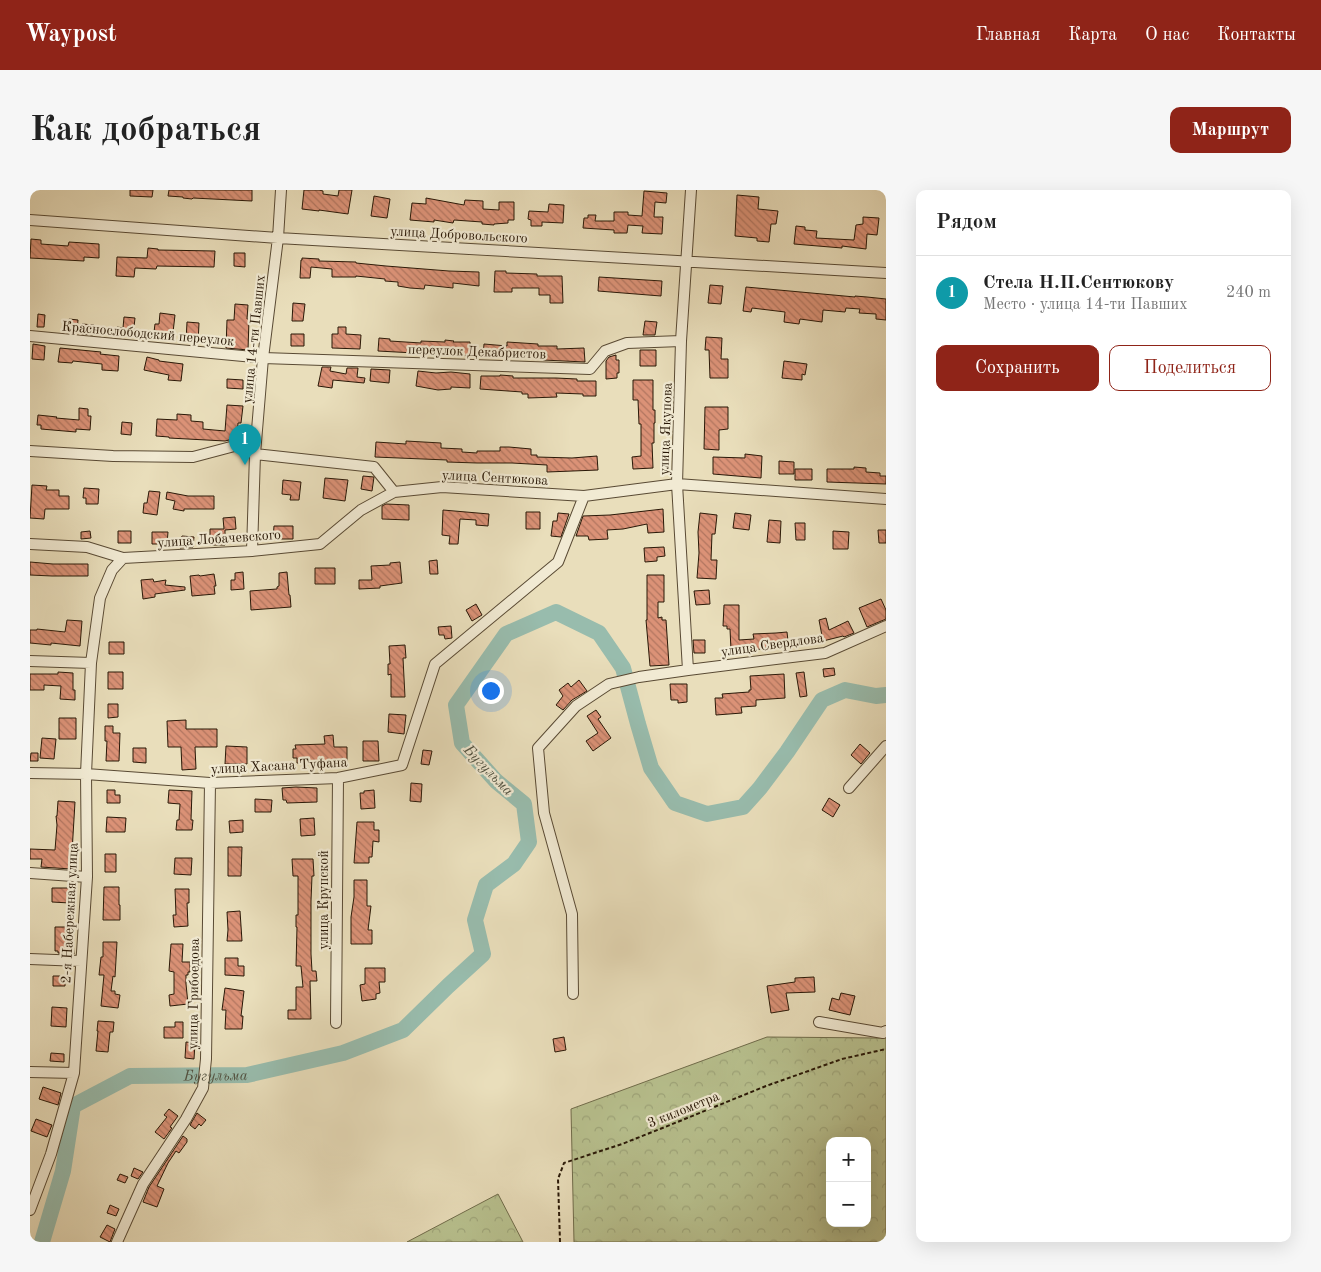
<!DOCTYPE html>
<html lang="ru">
<head>
<meta charset="utf-8">
<style>
  :root { --surface:#fff; --page:#f6f6f6; --text:#222; --muted:#767676; --line:#e0e0e0; --accent:#8f2418 }
  body { margin:0; font-family:"Old Standard TT",serif; background:var(--page); color:var(--text) }
  .controls { position:absolute; right:15px; bottom:15px; display:grid; overflow:hidden; border-radius:10px; box-shadow:0 5px 20px #0002 }
  .controls button { width:45px; height:45px; display:grid; place-items:center; padding:0; border:0; border-bottom:1px solid var(--line); background:var(--surface); color:var(--text); font:25px sans-serif }
  .you { position:absolute; left:460px; top:500px; width:18px; height:18px; margin:-12px; border:4px solid #fff; border-radius:50%; background:#1a73e8; box-shadow:0 0 0 8px #1a73e833 }
  .badge { display:grid; place-items:center; width:32px; height:32px; border-radius:50%; background:var(--accent); color:#fff; font-size:16px; font-weight:700 }
  .pin { position:absolute; translate:-50% -41px; filter:drop-shadow(0 1px 2px #0008) }
  .pin::after { content:''; position:absolute; top:26px; width:18px; height:15px; background:inherit; clip-path:polygon(0 0,100% 0,50% 100%) }
  .list { margin:0; padding:0; list-style:none }
  h2 { display:flex; justify-content:space-between; align-items:center; height:65px; margin:0; padding:0 20px; font-size:21px }
  h2 small { font-size:16px; font-weight:400; color:var(--muted) }
  .list li { display:grid; grid-template-columns:32px 1fr auto; gap:15px; align-items:center; box-sizing:border-box; height:75px; padding:0 20px; border-top:1px solid var(--line) }
  .list b { display:block; font-size:19px; white-space:nowrap }
  .list p { margin:0; font-size:16px; white-space:nowrap; color:var(--muted) }
  .list em { font-size:16px; font-style:normal; color:var(--muted) }
  .actions { display:flex; gap:10px; padding:15px 20px }
  .actions a { flex:1; padding:11px 0; border:1px solid var(--accent); border-radius:10px; text-align:center; font-size:18px; color:var(--accent) }
  .actions .main { background:var(--accent); color:#fff }
  .map { position:relative; flex:none; width:856px; height:1052px; overflow:hidden; border-radius:10px }
  header { display:flex; align-items:center; gap:30px; box-sizing:border-box; height:70px; padding:0 25px; background:var(--accent); color:#fff }
  header strong { font-size:24px }
  nav { display:flex; gap:28px; margin-inline-start:auto; font-size:18px }
  .intro { display:flex; align-items:center; justify-content:space-between; box-sizing:border-box; height:120px; padding:0 30px }
  h1 { margin:0; font-size:35px }
  .button { padding:12px 22px; border-radius:10px; background:var(--accent); color:#fff; font-size:18px; font-weight:700 }
  main { display:flex; gap:30px; padding:0 30px }
  aside { flex:1; background:var(--surface); border-radius:10px; box-shadow:0 5px 20px #0002 }
  .map>svg:first-child { display:block }
  .forest { fill:url(#forest-crowns); stroke:#706c4b; fill-rule:evenodd }
  .lines { fill:none; stroke-linecap:round; stroke-linejoin:round }
  .river { stroke:#98bcad; stroke-width:16 }
  .building { fill:url(#building-back-hatch); stroke:#291807 }
  .minor-casing { stroke:#594a34; stroke-width:12 }
  .path { stroke:#291807; stroke-width:2; stroke-dasharray:4 2.5; stroke-linecap:butt }
  .minor { stroke:#f1ead3; stroke-width:10 }
  .labels { text-anchor:middle; stroke-width:4.5; stroke-linejoin:round; paint-order:stroke }
  .street-label { font-size:14px; fill:#291807; stroke:#f1ead3 }
  .water-label { font-size:15px; font-style:italic; fill:#505141; stroke:#f1ead3 }
</style>
</head>
<body>
<header>
<strong>Waypost</strong>
<nav><a>Главная</a><a>Карта</a><a>О нас</a><a>Контакты</a></nav>
</header>
<div class="intro"><h1>Как добраться</h1><a class="button">Маршрут</a></div>
<main>
<div class="map">
<svg width="856" height="1052" viewBox="0 0 856 1052">
  <defs>
    <pattern id="forest-crowns" width="20" height="18" patternUnits="userSpaceOnUse" patternTransform="scale(1.25)"><rect width="20" height="18" fill="#b8c18f"/><path d="M2 6a3 3 0 1 1 6 0M12 15a3 3 0 1 1 6 0" fill="none" stroke="#9ea57a"/></pattern>
    <pattern id="building-back-hatch" width="6" height="6" patternUnits="userSpaceOnUse" patternTransform="scale(1.25)"><rect width="6" height="6" fill="#db9277"/><path d="M-1 5l2 2M0 0l6 6M5-1l2 2" fill="none" stroke="#b27660"/></pattern>
  </defs>
  <rect width="100%" height="100%" fill="#e9debb"/>
  <filter id="stains"><feTurbulence type="fractalNoise" baseFrequency=".004" numOctaves="4"/><feColorMatrix values="0 0 0 0 .2 0 0 0 0 .09 0 0 0 0 .02 0 0 0 .5 -.17"/></filter>
  <radialGradient id="worn" r=".72"><stop offset=".6" stop-color="#630" stop-opacity="0"/><stop offset="1" stop-color="#630" stop-opacity=".3"/></radialGradient>
  <!-- forest -->
  <path class="forest" d="M856 845V1052H544L541 919 737 847 849 848ZM800 951H837V1033H800Z
    M468 1004 493 1052H377Z"/>
  <g class="lines">
    <!-- river -->
    <path class="river" id="s1" d="M12 1052 33 981 43 916 100 886 217 885 313 863 373 840 418 796 453 764 445 730 456 695 484 674 499 652 494 614 466 591 432 553 426 515 476 444 526 422 569 443 593 478 608 534 621 578 645 613 677 624 713 617 730 598 757 562 792 510 815 500 846 506 856 505"/>
  </g>
  <!-- building -->
  <path class="building" d="M100 0H123L122 7 100 6Z
    M139 0H222V11L163 8 162 9 153 8V7L138 6Z
    M274 0H289L293 1V4L308 6 309 0H322L318 24 289 20V21L272 19Z
    M614 1 637 3 636 13 625 12 624 27H633L632 44 612 43 613 36 598 35 597 43H584V40L553 38 554 28H558V25H566L565 31H584V22H598V25L612 26Z
    M707 5 729 7 728 19 748 21 746 34H741L739 52 727 51V48L705 46Z
    M344 6 360 9 357 28 341 26Z
    M396 8 434 15 435 10 453 11V19L469 20V12H484V30H478V33L464 34V35L452 34V32L424 30 423 33 404 30V32L380 30 382 13 396 14Z
    M519 14 534 15 533 33 512 32V36H501V30L498 29 499 21 518 22Z
    M833 27 849 28 847 45 837 44 836 59 812 56V58L764 54 766 36 775 37V40L787 41 786 48 824 50 826 35 833 34Z
    M1 49 11 50V54L38 56 39 52 69 54V68L54 67V71L0 68Z
    M118 58 128 59V60L185 61 184 77 127 76 126 79 105 78 104 87 86 86 87 67 117 68Z
    M204 63H215V77L204 76Z
    M272 68 289 69V71L326 72V73L356 76 419 81 449 82V96L423 93V98L395 95 394 99 380 98 368 96V92L355 91V89L326 86V87H302V79L281 77 280 88H270L271 70H272Z
    M465 81H476V83L507 84V86H532L533 113H520V105H509V98H482V102H464Z
    M569 87 632 91 631 106 568 101Z
    M680 95 693 96 691 114 678 113Z
    M716 97 825 107V106L837 107 856 109V130L846 129V124L829 123 830 119 816 118 815 122 793 120 792 132 770 129 769 134 754 132 755 122 722 118 721 122 713 121Z
    M263 113 275 114 273 131H262Z
    M205 114 218 115 217 129H219L218 160 196 158 197 130H204Z
    M130 123 145 125 142 151 128 149 129 142H124L125 134H129Z
    M8 124 15 125 14 137H7Z
    M94 127 105 128 103 146 86 144 87 137 93 138Z
    M39 129 48 130 47 141 38 140Z
    M615 131 627 132 625 145H613Z
    M157 132 169 133 168 153 156 152Z
    M52 134 64 135 63 145 51 144Z
    M308 137H316V144L331 145 330 159 302 158V144H308Z
    M261 144H274V156H261Z
    M676 147 692 148 691 169H698V188H680L679 160H675Z
    M349 148 360 149V151L391 153V151L415 152V150L424 151 423 152H440V166L403 163V164L348 161Z
    M477 152 508 154V156H527V159L554 158 555 172 513 170V169L498 168V167L453 166 454 154 477 156Z
    M3 154 15 156 14 170 2 169Z
    M30 158 71 162 70 164 89 166 88 181 72 180V174L43 171 42 173 28 172Z
    M610 160H626V176H610Z
    M586 165V170H589V183H587V188L576 189V171L579 167Z
    M117 167 129 170V171L153 174 151 191 138 190 139 185 114 180Z
    M754 171 777 174 775 185 772 184V190L752 188Z
    M292 177H301L300 181 316 184 317 178H328L327 187 335 188 334 193 303 190 302 198 288 196Z
    M341 179 360 180 359 193 340 191Z
    M388 181 406 183 421 182 440 184V198L421 197V199L408 200 386 196Z
    M470 185 483 186V188H526L547 189V191H566V206H553V204L526 203 527 207 498 208V204H492V202L450 199 451 186H470Z
    M197 189 213 190V199L197 198Z
    M603 190H623V220H625V233H624V253H622L623 278 603 279 602 267 611 266V234H609L608 210H603Z
    M197 215 213 216 211 233H208L207 248 195 251 139 248V247L126 246 127 229 147 230V224L161 225V231L173 232V239L195 241Z
    M675 217H698V239L689 240V260L674 259Z
    M49 218 58 219V226H61L60 240 46 239V242L11 239V235H7L8 225 27 227 26 228 49 230Z
    M92 232 102 233 101 245 91 244Z
    M376 251 411 253V258L432 259V262L447 263V261H470V257H479L501 259V265H507V267L542 268 567 266 568 280 517 282V275L482 273H447L417 272V270L345 267 346 252 376 254Z
    M715 264 732 266 731 288 683 284V267L715 268Z
    M749 271 764 272V284H749Z
    M824 277 836 278V282L850 283V286H856V294L797 292V279H824Z
    M765 279H782V290H765Z
    M333 286 344 287 342 301 331 299Z
    M295 288 318 290 315 311 293 308Z
    M253 290 271 292 269 310H260L261 305 252 304Z
    M2 295 17 296 16 300H29V306H39V319H15L14 329 0 328Z
    M54 298 69 299 68 314H56V308H53Z
    M119 301 130 302 127 325 113 323 114 313H117Z
    M137 302 158 306H184V319H154V321L143 319 145 311 136 309Z
    M356 314 379 315V330L352 329V316Z
    M633 319 634 342 618 343 617 334 593 339 577 340 578 349 559 350 558 346H546L553 326 580 325Z
    M413 320 459 324 458 336 446 335V330L430 329 428 354H419L420 346 412 345Z
    M496 322H510V339H496Z
    M528 323 539 324 531 347 521 346 523 331H527Z
    M670 323 687 325 685 344H682L681 370H687L686 389 667 388 669 363 668 342Z
    M705 323 721 325 719 340 703 338Z
    M205 327 206 339 195 340V355H180V339H194L193 328Z
    M739 330 751 331 750 353 737 352Z
    M765 333H775V350H766Z
    M244 336H263V349H243Z
    M848 340H856V353H849Z
    M60 341 61 348 51 349V342Z
    M88 341H101V353H88Z
    M803 341 819 342 818 359H803Z
    M122 342H138L137 354H122Z
    M152 346 164 347 163 357 150 358Z
    M634 357 635 366 627 367V371L615 372 614 358Z
    M407 370 408 384H400L399 371Z
    M0 372 23 374H58V386H22L0 385Z
    M370 372 372 393 350 396V398L329 399V390H342L341 376 360 375V373Z
    M285 378H305V394H285Z
    M213 382 214 399 201 400V390H205V383Z
    M257 382 259 405H260L261 417 221 420 220 401 247 399V397L249 396V383Z
    M184 384 186 396H184L185 404 162 406 160 386 169 385 170 386Z
    M617 385H634V412H628V428L632 427V430H636L639 475 620 476 616 430H617Z
    M123 389 124 392 136 390 135 395 155 397V400L125 404V407L113 409 111 390Z
    M679 400 680 414 666 415 664 401Z
    M851 409 856 420V429L837 437 829 418Z
    M446 414 452 425 442 431 436 420Z
    M694 415H709V450L724 449 723 444 746 443 757 442 758 451 752 452V456L736 457V459L701 460 700 439H697V436H693Z
    M796 428 799 440 818 431 824 443 814 447 813 446 793 451 789 430Z
    M37 430 52 431 50 456 21 453V455L0 453V440H7V439L35 442Z
    M421 436 422 448 415 449 414 445H409L408 437Z
    M663 450H675V463H664Z
    M79 452H94V464H79Z
    M375 455 376 468H373L375 507H361V484L358 485V474H360L359 456Z
    M804 478 805 485 794 487 793 479Z
    M28 482 43 483V500H45V510L30 509 31 496 14 495V500H0V484H28Z
    M78 482H93V499H78Z
    M774 482 777 506 770 507 766 483Z
    M754 484 755 508 726 510V516L711 517 712 523 686 525 685 508H693L692 504 719 502V500H721L720 486Z
    M549 490 557 501 542 510 533 520 526 515 533 506 529 500 538 493 541 497Z
    M640 494H657V512L648 513V510H641Z
    M78 514H88V527L78 528Z
    M566 520 571 527 568 529 581 548 563 561 556 551 568 543 557 526Z
    M359 524 376 525 374 544 358 542Z
    M29 528H46V549H29Z
    M156 530V539H187V557H165L166 579 152 580 151 557H138L137 531Z
    M75 536H83V543H90L89 571H76L77 551H75Z
    M303 545 304 557H317V573L296 574 295 572 267 573V568H263V559H266L265 555 295 554 294 546Z
    M12 548 26 549 24 569 10 568Z
    M333 551H348L349 571H333Z
    M830 554 840 563 831 574 821 565Z
    M196 556 217 557V574H195Z
    M103 558H116V573L103 572Z
    M393 560 402 561 399 575 391 574Z
    M1 563H8V571H0Z
    M381 593 392 594 391 612 380 611Z
    M266 597 287 598V612L257 613 256 610H253L252 598Z
    M77 600H85V605H90V613H77Z
    M139 600 162 601 161 630H163L162 640H146L147 630H149L150 614 138 613Z
    M344 600 345 618 331 619 330 603H334V601Z
    M799 608 810 615 803 627 792 620Z
    M225 609 242 610 241 622H225Z
    M28 611 45 612 41 679 11 677 12 669H0V659L25 660 27 635 26 626H27Z
    M77 627 96 628 95 642H76Z
    M284 628 285 645 271 646 270 629Z
    M213 630V642L200 643 199 631Z
    M327 632H344V640H349V652L343 651 342 667H339V673H324Z
    M198 657H212L211 686H198Z
    M75 664H86V682H75Z
    M145 668H162L161 685 144 684Z
    M262 669H283L284 686H282L281 711V764L282 781H286L287 791H280L281 829H258V820H266V797H273L271 776H266L267 737H266V725H268V686H263Z
    M324 690H337V716H341L338 740H342V754H321V727L324 707Z
    M74 697H89V715H90V730H73Z
    M22 698H40V713L22 712Z
    M145 699H159V713H157L158 736 144 737 143 725H146Z
    M210 721 212 751H197L198 740 197 722Z
    M25 737H40V750H43L44 764 28 763V761H25Z
    M73 752H87L85 787 83 786 81 801H85V804L90 805 88 818 71 816 74 785H69L71 767H73Z
    M141 754H153L152 772H160V782H158V785H156V794L158 814 140 816 139 805 144 804V782L139 781Z
    M195 768H208V776H214V786L195 785Z
    M335 778H355V792H349L350 803 346 804V809L332 811 330 795 335 794Z
    M23 786H35V796H23Z
    M784 787 785 802 756 803 759 820 741 823 737 796 765 792V788Z
    M195 798 214 801 211 826H213L212 839H195L196 820H192Z
    M811 803 825 806 820 825 799 820 802 808 809 810Z
    M22 817 37 818 36 837 21 836Z
    M68 831 84 832 83 842H80L78 862 66 861 68 841H67Z
    M145 832H153V848H134V837H145Z
    M534 847 536 860 525 862 523 849Z
    M156 852 165 853 164 869 155 868Z
    M21 863 34 864V872L20 871Z
    M13 897 31 903 28 915 9 909Z
    M139 919 148 926 140 937 142 938 134 949 125 942 137 927 134 925Z
    M167 923 176 930 171 936 169 934 165 939 160 935Z
    M6 929 22 935 17 947 1 941Z
    M153 946 157 949V952L149 963 146 961 138 973 127 996 134 999 127 1017 113 1012 119 997Z
    M104 978 113 982 108 989 101 986Z
    M90 984 98 987 95 993 87 990Z
    M80 1015 89 1019 86 1026 77 1023Z
    M77 1035 85 1039 80 1052 70 1047Z"/>
  <g class="lines">
    <!-- minor casing -->
    <g class="minor-casing">
      <path id="minor" d="M0 30 248 48 856 83
        M0 146 233 168 560 179 575 161 597 153 651 151
        M0 261 83 266 163 267 212 254 225 264 344 277 364 302 412 297 554 306 647 294 856 309
        M0 354 57 357 93 368 222 361 290 354 331 320 364 302
        M222 361 225 264 233 168 248 48 251 0
        M0 471 61 473
        M658 480 647 294 651 151 661 0
        M0 583 56 584 180 593 308 588 372 575 405 474 528 372 554 306
        M819 598 856 556
        M0 683 57 687
        M0 769 51 771
        M543 804 542 724 514 623 508 558 546 516 579 494 609 487 658 480 795 463 856 436
        M789 832 853 843 856 841
        M306 833 308 588
        M0 882 44 883
        M0 1020 21 964 44 883 57 687 56 584 61 473 70 408 82 380 93 368
        M87 1052 113 994 156 929 173 898 176 869 180 593"/>
    </g>
    <!-- path -->
    <path class="path" d="M530 1052 528 989 534 973 592 954 640 935 736 896 812 869 856 859"/>
    <!-- minor -->
    <use href="#minor" class="minor"/>
  </g>
  <g class="labels">
    <!-- street labels -->
    <g class="street-label">
      <text transform="translate(429 44) rotate(3)" y="5">улица Добровольского</text>
      <text transform="translate(118 143) rotate(5)" y="5">Краснослободский переулок</text>
      <text transform="translate(223 149) rotate(-84)" y="5">улица 14-ти Павших</text>
      <text transform="translate(447 161) rotate(2)" y="5">переулок Декабристов</text>
      <text transform="translate(635 239) rotate(-88)" y="5">улица Якупова</text>
      <text transform="translate(465 287) rotate(3)" y="5">улица Сентюкова</text>
      <text transform="translate(189 348) rotate(-4)" y="5">улица Лобачевского</text>
      <text transform="translate(742 454) rotate(-8)" y="5">улица Свердлова</text>
      <text transform="translate(249 575) rotate(-3)" y="5">улица Хасана Туфана</text>
      <text transform="translate(293 710) rotate(-90)" y="5">улица Крупской</text>
      <text transform="translate(39 723) rotate(-87)" y="5">2-я Набережная улица</text>
      <text transform="translate(163 804) rotate(-89)" y="5">улица Грибоедова</text>
      <text transform="translate(653 919) rotate(-22)" y="5">3 километра</text>
    </g>
    <!-- water labels -->
    <g class="water-label">
      <text transform="translate(459 580) rotate(46)" y="5">Бугульма</text>
      <text dy="5" stroke="none"><textPath href="#s1" startOffset="290">Бугульма</textPath></text>
    </g>
  </g>
  <rect width="100%" height="100%" filter="url(#stains)"/>
  <rect width="100%" height="100%" fill="url(#worn)"/>
</svg>
<div class="controls">
<button>+</button>
<button>−</button>
</div>
<div class="you"></div>
<div class="pin badge" style="left:215px;top:275px;background:#0f9aa8">1</div>
</div>
<aside>
<h2>Рядом<small></small></h2>
<ul class="list">
<li><span class="badge" style="background:#0f9aa8">1</span><div><b>Стела Н.П.Сентюкову</b><p>Место · улица 14-ти Павших</p></div><em>240 m</em></li>
</ul>
<div class="actions"><a class="main">Сохранить</a><a>Поделиться</a></div>
</aside>
</main>
</body>
</html>
